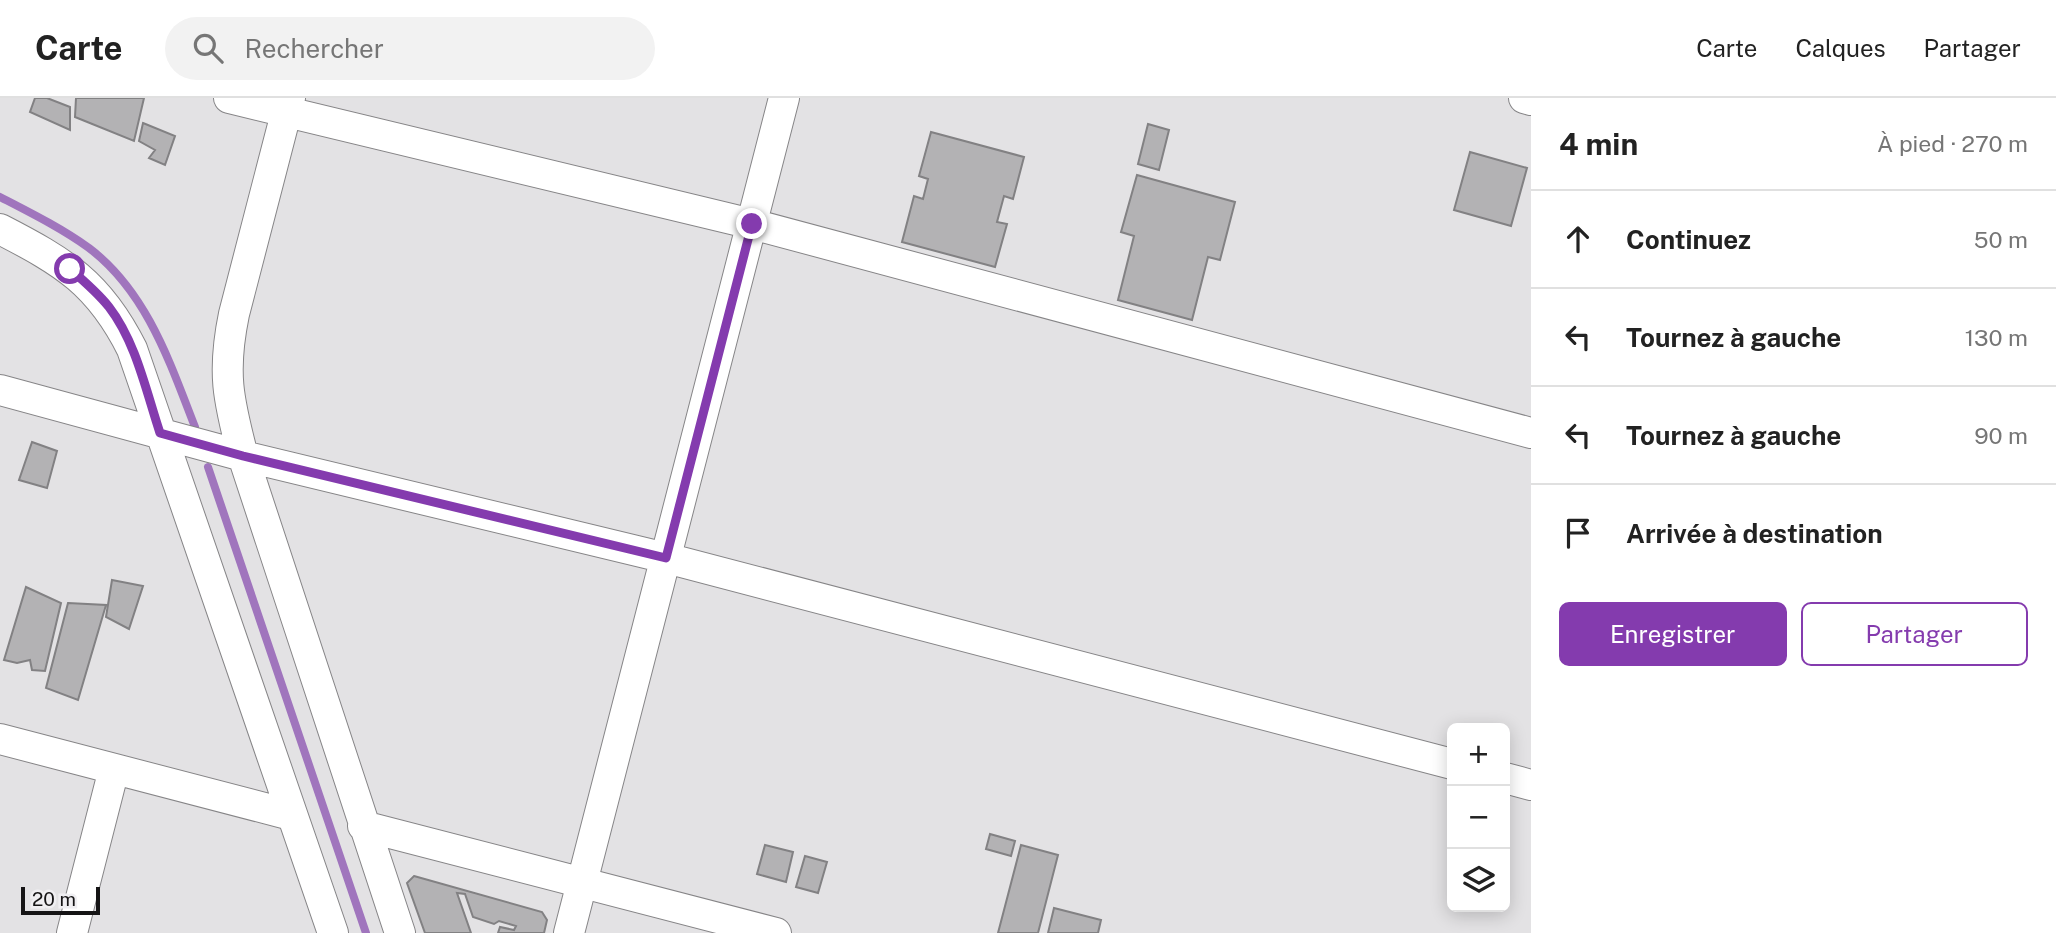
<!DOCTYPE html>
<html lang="fr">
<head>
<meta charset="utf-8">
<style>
  :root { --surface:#fff; --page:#f2f2f2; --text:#222; --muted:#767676; --line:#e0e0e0; --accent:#843bae }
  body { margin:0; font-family:"Public Sans",sans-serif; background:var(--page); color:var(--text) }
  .controls { position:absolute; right:21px; bottom:21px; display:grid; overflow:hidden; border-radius:10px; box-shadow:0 4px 18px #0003 }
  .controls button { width:63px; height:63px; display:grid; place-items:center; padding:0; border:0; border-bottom:2px solid var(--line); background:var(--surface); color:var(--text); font:35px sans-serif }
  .scale { position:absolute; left:21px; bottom:18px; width:79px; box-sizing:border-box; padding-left:7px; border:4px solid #151415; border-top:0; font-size:19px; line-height:24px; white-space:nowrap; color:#151415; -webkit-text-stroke:5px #f0eff2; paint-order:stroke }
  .stop { position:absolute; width:21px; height:21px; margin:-16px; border:5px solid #843bae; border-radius:50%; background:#fff }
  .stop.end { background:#843bae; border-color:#fff; box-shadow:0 2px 7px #0008 }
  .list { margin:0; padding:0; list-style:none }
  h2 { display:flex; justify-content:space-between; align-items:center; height:91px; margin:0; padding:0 28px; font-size:30px }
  h2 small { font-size:23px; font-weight:400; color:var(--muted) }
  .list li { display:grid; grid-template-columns:46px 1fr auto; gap:21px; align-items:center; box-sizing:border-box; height:98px; padding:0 28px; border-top:2px solid var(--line) }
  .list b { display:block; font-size:26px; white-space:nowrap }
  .list em { font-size:23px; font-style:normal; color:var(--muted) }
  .actions { display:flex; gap:14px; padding:21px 28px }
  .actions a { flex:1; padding:16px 0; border:2px solid var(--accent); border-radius:10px; text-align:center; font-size:24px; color:var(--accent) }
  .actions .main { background:var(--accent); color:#fff }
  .icon { flex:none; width:38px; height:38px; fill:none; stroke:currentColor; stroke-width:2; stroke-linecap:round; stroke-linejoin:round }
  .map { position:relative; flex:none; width:1531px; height:835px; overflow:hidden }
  header { display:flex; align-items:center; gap:42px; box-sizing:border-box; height:98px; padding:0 35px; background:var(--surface); border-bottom:2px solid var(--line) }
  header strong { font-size:33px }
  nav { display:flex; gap:38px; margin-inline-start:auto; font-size:24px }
  .search { width:490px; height:63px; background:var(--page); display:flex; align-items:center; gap:18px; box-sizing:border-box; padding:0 24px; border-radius:38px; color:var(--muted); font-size:26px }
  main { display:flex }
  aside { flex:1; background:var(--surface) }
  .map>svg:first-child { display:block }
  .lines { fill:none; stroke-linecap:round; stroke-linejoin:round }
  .stream { stroke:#a075bd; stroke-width:8 }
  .building { fill:#b3b2b4; stroke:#828183; stroke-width:2 }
  .minor-casing { stroke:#868587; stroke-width:32 }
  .minor { stroke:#fff; stroke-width:30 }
  .route { stroke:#843bae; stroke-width:9 }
</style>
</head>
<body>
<header>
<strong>Carte</strong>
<div class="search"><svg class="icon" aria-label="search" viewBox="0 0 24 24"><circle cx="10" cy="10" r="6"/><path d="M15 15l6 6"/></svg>Rechercher</div>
<nav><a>Carte</a><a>Calques</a><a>Partager</a></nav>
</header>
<main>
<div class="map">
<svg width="1531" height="835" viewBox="0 0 1531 835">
  <rect width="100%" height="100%" fill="#e3e2e4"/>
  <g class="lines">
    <!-- stream -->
    <path class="stream" d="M0 99C31 115 61 130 89 150 147 194 170 265 195 329
      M208 369 366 835"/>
  </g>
  <!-- building -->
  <path class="building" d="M35 0H47L70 9V32L30 14Z
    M76 0H144L134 43 75 19Z
    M143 25 175 38 165 67 149 60 155 52 139 43Z
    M1148 26 1169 32 1159 72 1138 66Z
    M931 34 1024 59 1013 101 1004 98 997 124 1007 126 995 169 902 144 914 98 923 101 928 81 919 78Z
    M1470 54 1527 70 1511 128 1454 112Z
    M1137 77 1235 104 1220 162 1208 159 1192 222 1118 202 1134 138 1121 134Z
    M32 344 57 353 47 390 19 382Z
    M112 482 143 488 129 531 106 519Z
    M26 489 61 505 45 573 32 572 30 562 17 565 4 562Z
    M68 505 106 507 78 602 46 590Z
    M990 736 1015 743 1011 758 986 751Z
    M765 747 793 754 786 784 757 776Z
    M1021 747 1058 757 1038 835H998Z
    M805 758 827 764 818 795 796 789Z
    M414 778 542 814 547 822 544 835H498L500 829 514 832 516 828 499 823 494 826 473 819 465 796 457 795 471 835H425L407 785Z
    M1054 810 1101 822 1098 835H1048Z"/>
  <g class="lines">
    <!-- minor casing -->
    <g class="minor-casing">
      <path id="minor" d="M229 0 752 126 1531 335
        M290 0 234 216C222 274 228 301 243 358L400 835
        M1524 0 1531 2
        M0 131C64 164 99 185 132 251L333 835
        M0 292 243 358 666 460 1452 666
        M0 641 291 717
        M1505 680 1531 687
        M363 728 776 835
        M72 835 114 671
        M569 835 784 0"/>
    </g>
    <!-- minor -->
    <use href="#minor" class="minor"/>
  </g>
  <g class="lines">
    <!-- route -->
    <path class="route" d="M70 171C84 183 98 195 109 209 136 244 146 293 160 335L243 358 666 460 752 126"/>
  </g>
</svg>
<div class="controls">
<button>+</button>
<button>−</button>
<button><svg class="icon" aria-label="layers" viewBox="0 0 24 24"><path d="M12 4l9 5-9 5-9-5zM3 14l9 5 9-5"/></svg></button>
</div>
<div class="scale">20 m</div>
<div class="stop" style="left:70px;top:171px"></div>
<div class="stop end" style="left:752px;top:126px"></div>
</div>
<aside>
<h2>4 min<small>À pied · 270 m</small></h2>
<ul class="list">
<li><svg class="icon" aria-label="ahead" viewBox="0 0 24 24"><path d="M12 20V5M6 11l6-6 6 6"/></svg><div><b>Continuez</b></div><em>50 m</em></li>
<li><svg class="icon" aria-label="left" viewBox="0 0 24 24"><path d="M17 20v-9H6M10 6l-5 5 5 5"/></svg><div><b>Tournez à gauche</b></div><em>130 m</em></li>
<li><svg class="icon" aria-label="left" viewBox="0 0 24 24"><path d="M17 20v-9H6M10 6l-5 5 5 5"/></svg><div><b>Tournez à gauche</b></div><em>90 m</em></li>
<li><svg class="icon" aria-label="arrive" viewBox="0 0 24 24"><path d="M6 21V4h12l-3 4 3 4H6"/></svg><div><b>Arrivée à destination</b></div></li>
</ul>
<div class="actions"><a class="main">Enregistrer</a><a>Partager</a></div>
</aside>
</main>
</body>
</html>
